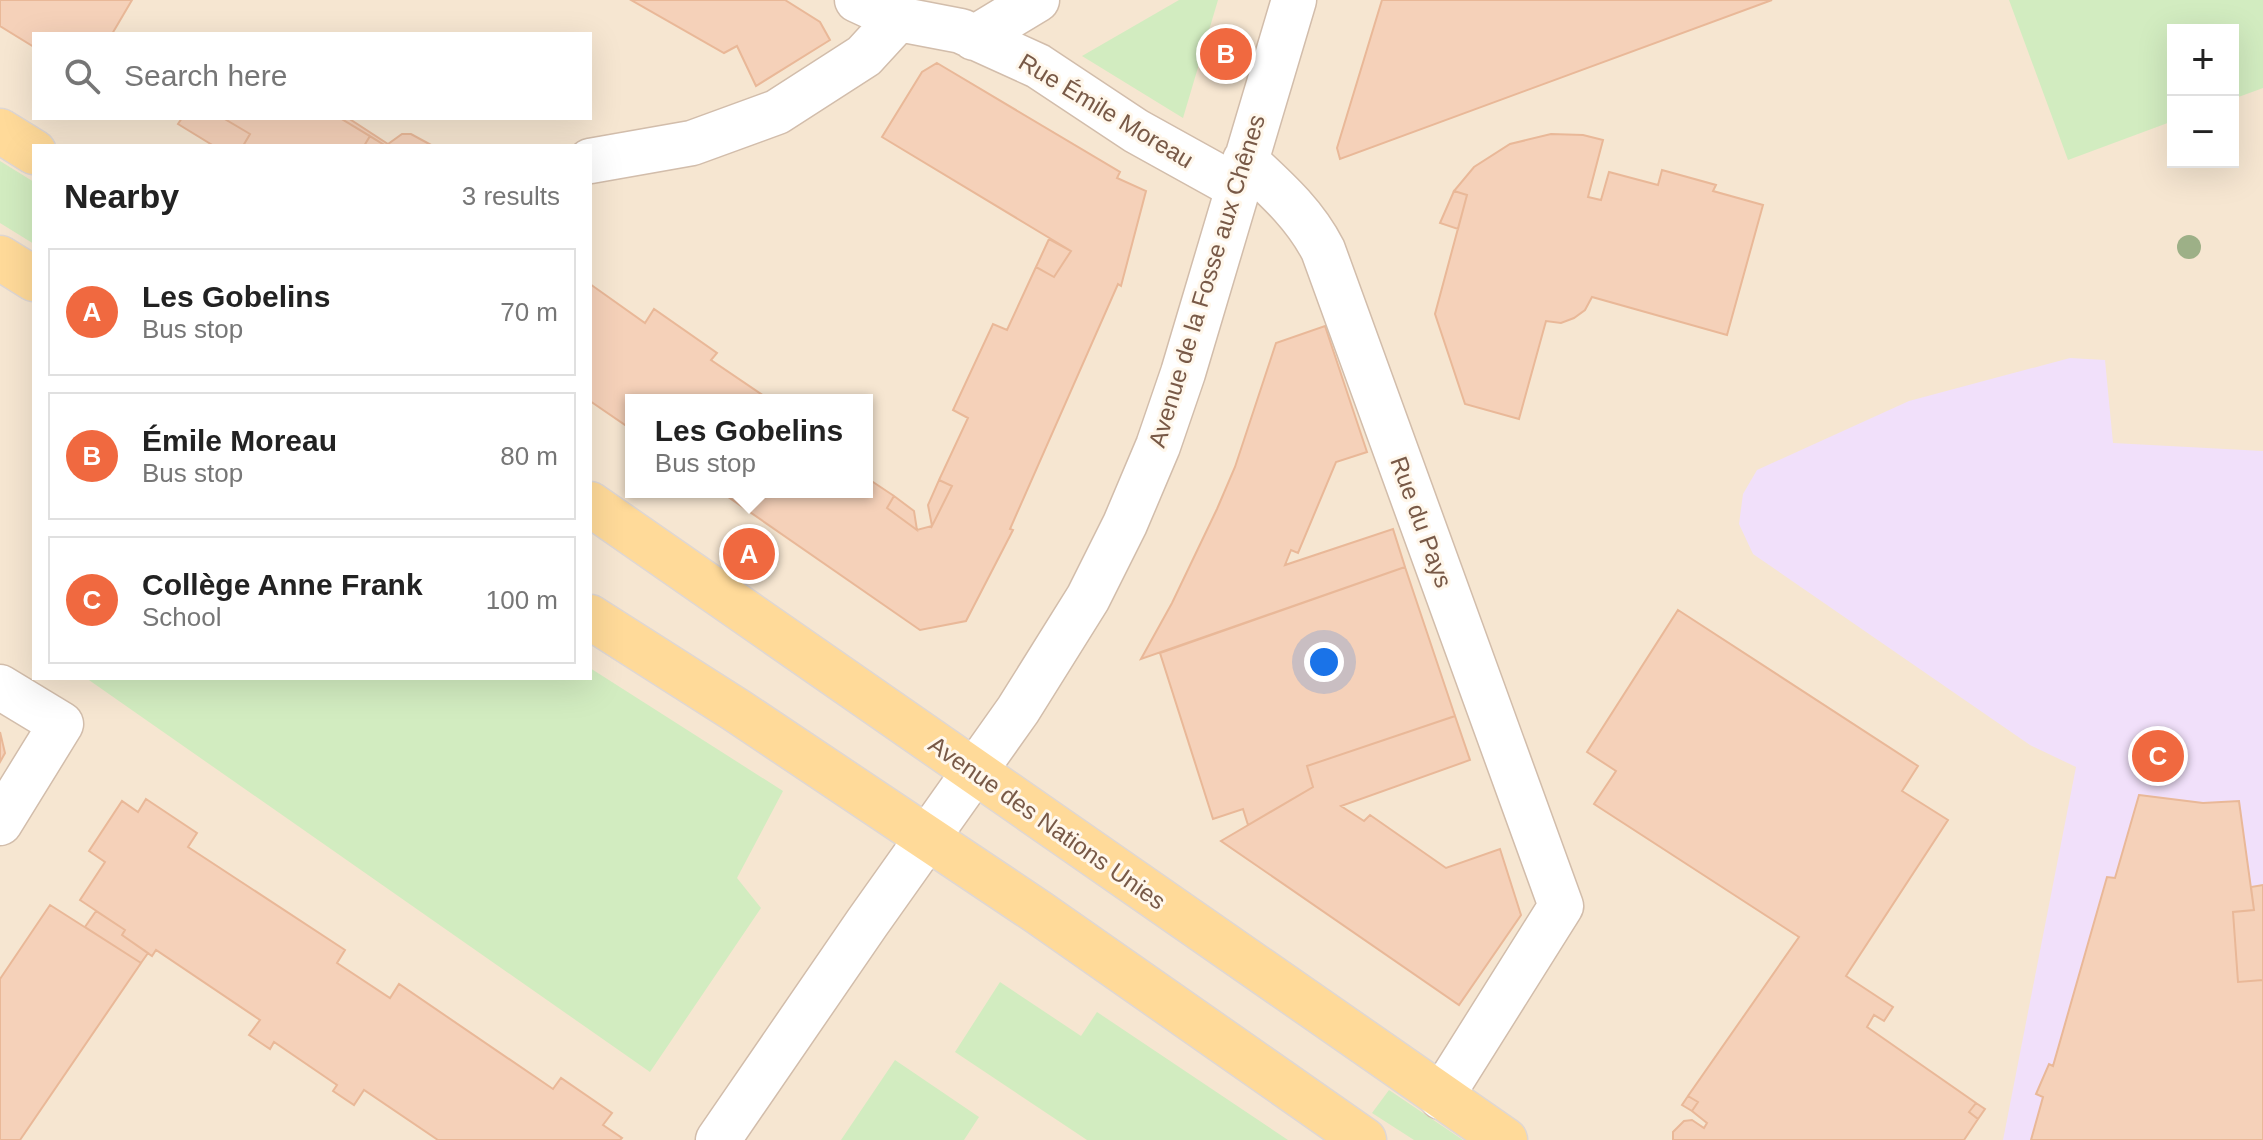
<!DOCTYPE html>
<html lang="en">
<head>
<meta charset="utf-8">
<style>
  :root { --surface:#fff; --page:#f2f2f2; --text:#222; --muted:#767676; --line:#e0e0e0; --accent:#f06940 }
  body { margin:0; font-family:Arial,sans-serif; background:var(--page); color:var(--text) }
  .controls { position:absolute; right:24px; top:24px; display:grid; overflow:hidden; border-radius:0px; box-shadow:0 8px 32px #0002 }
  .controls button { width:72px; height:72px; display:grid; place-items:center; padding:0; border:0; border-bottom:2px solid var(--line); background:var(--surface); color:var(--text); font:40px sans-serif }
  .you { position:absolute; left:1324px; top:662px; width:28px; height:28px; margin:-20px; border:6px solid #fff; border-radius:50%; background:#1a73e8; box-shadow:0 0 0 12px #1a73e833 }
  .badge { display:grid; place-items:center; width:52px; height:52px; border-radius:50%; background:var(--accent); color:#fff; font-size:26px; font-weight:700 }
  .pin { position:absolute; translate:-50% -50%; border:4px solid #fff; box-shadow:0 2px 8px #0006 }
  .popup { position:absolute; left:625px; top:394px; width:248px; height:104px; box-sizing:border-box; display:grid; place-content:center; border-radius:0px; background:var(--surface); filter:drop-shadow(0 2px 6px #0005); font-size:26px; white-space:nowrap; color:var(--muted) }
  .popup b { font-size:30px; color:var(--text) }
  .popup::after { content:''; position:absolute; left:50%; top:100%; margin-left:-16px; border:16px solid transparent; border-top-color:var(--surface) }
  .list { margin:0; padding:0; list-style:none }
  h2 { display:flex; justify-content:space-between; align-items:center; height:104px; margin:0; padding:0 32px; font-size:34px }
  h2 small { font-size:26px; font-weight:400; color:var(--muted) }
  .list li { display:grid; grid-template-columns:52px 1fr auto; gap:24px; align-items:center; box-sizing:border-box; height:128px; margin:0 16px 16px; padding:0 16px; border:2px solid var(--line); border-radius:0px }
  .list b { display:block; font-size:30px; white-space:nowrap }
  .list p { margin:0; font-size:26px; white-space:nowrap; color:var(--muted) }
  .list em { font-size:26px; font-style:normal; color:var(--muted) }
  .icon { flex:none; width:44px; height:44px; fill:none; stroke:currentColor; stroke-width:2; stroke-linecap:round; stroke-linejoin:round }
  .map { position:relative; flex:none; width:2263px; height:1140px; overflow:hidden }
  .search { position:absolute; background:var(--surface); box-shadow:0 8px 32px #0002; left:32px; top:32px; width:560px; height:88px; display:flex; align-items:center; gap:20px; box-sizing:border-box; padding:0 28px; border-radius:0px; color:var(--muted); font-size:30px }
  .panel { position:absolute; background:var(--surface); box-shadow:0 8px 32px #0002; left:32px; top:144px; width:560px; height:536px; border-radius:0px }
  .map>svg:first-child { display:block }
  .residential { fill:#f6e6d1; fill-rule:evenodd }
  .education { fill:#f1e0fa }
  .green { fill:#d2ecc0 }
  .building { fill:#f5d1b9; stroke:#e9b898; stroke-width:2 }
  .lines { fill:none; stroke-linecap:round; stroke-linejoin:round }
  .minor-casing { stroke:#d2bdab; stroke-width:47 }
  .major-casing { stroke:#dfd7d3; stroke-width:47 }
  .minor { stroke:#fff; stroke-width:44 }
  .major { stroke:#ffda99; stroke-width:44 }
  .tree { fill:#9db087 }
  .labels { text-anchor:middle; stroke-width:6; stroke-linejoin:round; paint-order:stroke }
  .street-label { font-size:24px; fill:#785947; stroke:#fff7eb }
</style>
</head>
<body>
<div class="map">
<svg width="2263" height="1140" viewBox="0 0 2263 1140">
  <rect width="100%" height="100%" fill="#fef4e3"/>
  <!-- residential -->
  <path class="residential" d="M0 0H2263V1140H0ZM2173 30H2233V162H2173ZM34 34H590V118H34ZM34 146H590V678H34ZM631 400H867V492H631Z"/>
  <!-- education -->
  <path class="education" d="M2070 358 2105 360 2113 443 2263 451V1140H2003L2076 767 2030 745 1753 554 1739 524 1743 494 1757 470 1909 401Z"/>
  <!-- green -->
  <path class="green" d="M1179 0H1218L1183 118 1082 56Z
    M2009 0H2263V88L2233 99V30H2173V121L2068 160Z
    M0 161 34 182V244L0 223Z
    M590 668 783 791 737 878 761 908 650 1072 86 678H590Z
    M1000 982 1081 1036 1097 1012 1288 1140H1087L955 1052Z
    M895 1060 979 1117 964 1140H841Z
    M1389 1090 1463 1140H1414L1372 1113Z"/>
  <!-- building -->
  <path class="building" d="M0 0H132L112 34H34V47L0 26Z
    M631 0H785L820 22 830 40 756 86 737 46 724 53Z
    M1382 0H1772L1340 159 1337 148Z
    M937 63 1120 172 1117 178 1146 191 1121 286 1118 284 1010 529 1013 530 966 621 920 630 721 492H867V478L894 496 887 508 917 530 932 526 952 486 939 480 968 418 953 410 993 324 1007 330 1036 267 1054 277 1071 251 882 137 922 72Z
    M182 118H223L250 134 243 146H214L178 124Z
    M223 118H340L370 136 364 146H243L250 134Z
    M340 118H348L388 144 402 134H411L433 146H386Z
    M1551 134 1583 135 1603 140 1588 197 1601 200 1609 172 1658 185 1662 170 1716 185 1713 191 1763 205 1727 335 1592 297 1585 310 1574 318 1561 323 1546 321 1519 419 1465 404 1435 314 1467 195 1454 191 1474 167 1510 144Z
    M370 136 386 146H364Z
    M1454 191 1467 195 1458 229 1440 223Z
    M1049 239 1071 251 1054 277 1036 267Z
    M590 284 645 323 654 309 717 353 711 360 770 400H631V429L590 401Z
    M1325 326 1367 452 1336 462 1298 553 1291 550 1285 565 1393 529 1405 567 1141 659 1172 603 1217 509 1235 467 1276 343Z
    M939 480 952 486 932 526 928 505Z
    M894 496 914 511 917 530 887 508Z
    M1405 567 1455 716 1307 766 1313 787 1248 825 1243 809 1213 819 1160 653Z
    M1678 610 1918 766 1902 791 1948 820 1846 976 1893 1007 1884 1021 1874 1015 1867 1027 1976 1103 1969 1112 1978 1119 1964 1140H1673V1132L1684 1121 1692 1120 1704 1128 1707 1123 1692 1111 1698 1102 1688 1096 1799 937 1594 804 1616 771 1587 752Z
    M1455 716 1470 760 1341 806 1364 821 1370 815 1446 868 1500 849 1521 915 1459 1005 1221 841 1313 787 1307 766Z
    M0 732 5 753 0 762Z
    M2139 795 2203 803 2239 801 2254 910 2233 912 2238 982 2263 980V1140H2031L2043 1097 2036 1094 2049 1064 2053 1066 2107 877 2115 878Z
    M146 799 197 833 188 847 345 950 337 963 390 998 399 984 553 1089 561 1078 612 1113 603 1125 622 1138 620 1140H438L364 1090 354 1105 333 1091 337 1085 274 1042 270 1049 249 1035 260 1020 156 950 152 956 122 935 125 930 80 900 105 862 89 851 122 801 138 812Z
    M2263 885V980L2238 982 2233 912 2254 910 2251 887Z
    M50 905 141 963 20 1140H0V979Z
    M96 911 125 930 122 935 148 953 141 963 85 927Z
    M1688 1096 1698 1102 1692 1111 1682 1105Z
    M1976 1103 1985 1109 1978 1119 1969 1112Z"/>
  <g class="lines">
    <!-- minor casing -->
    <g class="minor-casing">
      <path id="minor" d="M857 0 898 19 961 31 1038 66 1136 131 1237 187
        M974 38 1037 0
        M1245 160C1275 188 1304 213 1323 250L1561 906 1441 1097
        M590 161 692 143 777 112 864 56 898 19
        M0 687 61 724 0 823
        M718 1140 867 923 1018 710 1088 598 1125 524 1158 446 1183 373 1294 0"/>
    </g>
    <!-- major casing -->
    <g class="major-casing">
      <path id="major" d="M0 131 34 152
        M0 258 34 279
        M590 504 1505 1140
        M590 617 736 710 1038 912 1364 1140"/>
    </g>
    <!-- minor -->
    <use href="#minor" class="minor"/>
    <!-- major -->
    <use href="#major" class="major"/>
  </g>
  <!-- trees -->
  <circle class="tree" cx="2189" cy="247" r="12"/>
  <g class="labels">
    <!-- street labels -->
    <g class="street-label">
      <text transform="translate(1106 111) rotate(31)" y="8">Rue Émile Moreau</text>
      <text transform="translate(1207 281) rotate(-73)" y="8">Avenue de la Fosse aux Chênes</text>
      <text transform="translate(1421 522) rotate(70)" y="8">Rue du Pays</text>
      <text transform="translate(1047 823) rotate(35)" y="8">Avenue des Nations Unies</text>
    </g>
  </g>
</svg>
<div class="controls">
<button>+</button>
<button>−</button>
</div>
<div class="you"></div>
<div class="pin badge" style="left:749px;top:554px">A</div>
<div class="popup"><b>Les Gobelins</b>Bus stop</div>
<div class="pin badge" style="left:1226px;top:54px">B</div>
<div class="pin badge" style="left:2158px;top:756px">C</div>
<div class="search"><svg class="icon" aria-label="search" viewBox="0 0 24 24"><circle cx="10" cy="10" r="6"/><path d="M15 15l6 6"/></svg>Search here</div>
<section class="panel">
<h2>Nearby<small>3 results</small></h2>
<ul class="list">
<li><span class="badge">A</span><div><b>Les Gobelins</b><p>Bus stop</p></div><em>70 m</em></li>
<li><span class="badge">B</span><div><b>Émile Moreau</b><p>Bus stop</p></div><em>80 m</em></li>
<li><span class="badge">C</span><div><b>Collège Anne Frank</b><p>School</p></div><em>100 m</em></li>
</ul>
</section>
</div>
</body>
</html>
